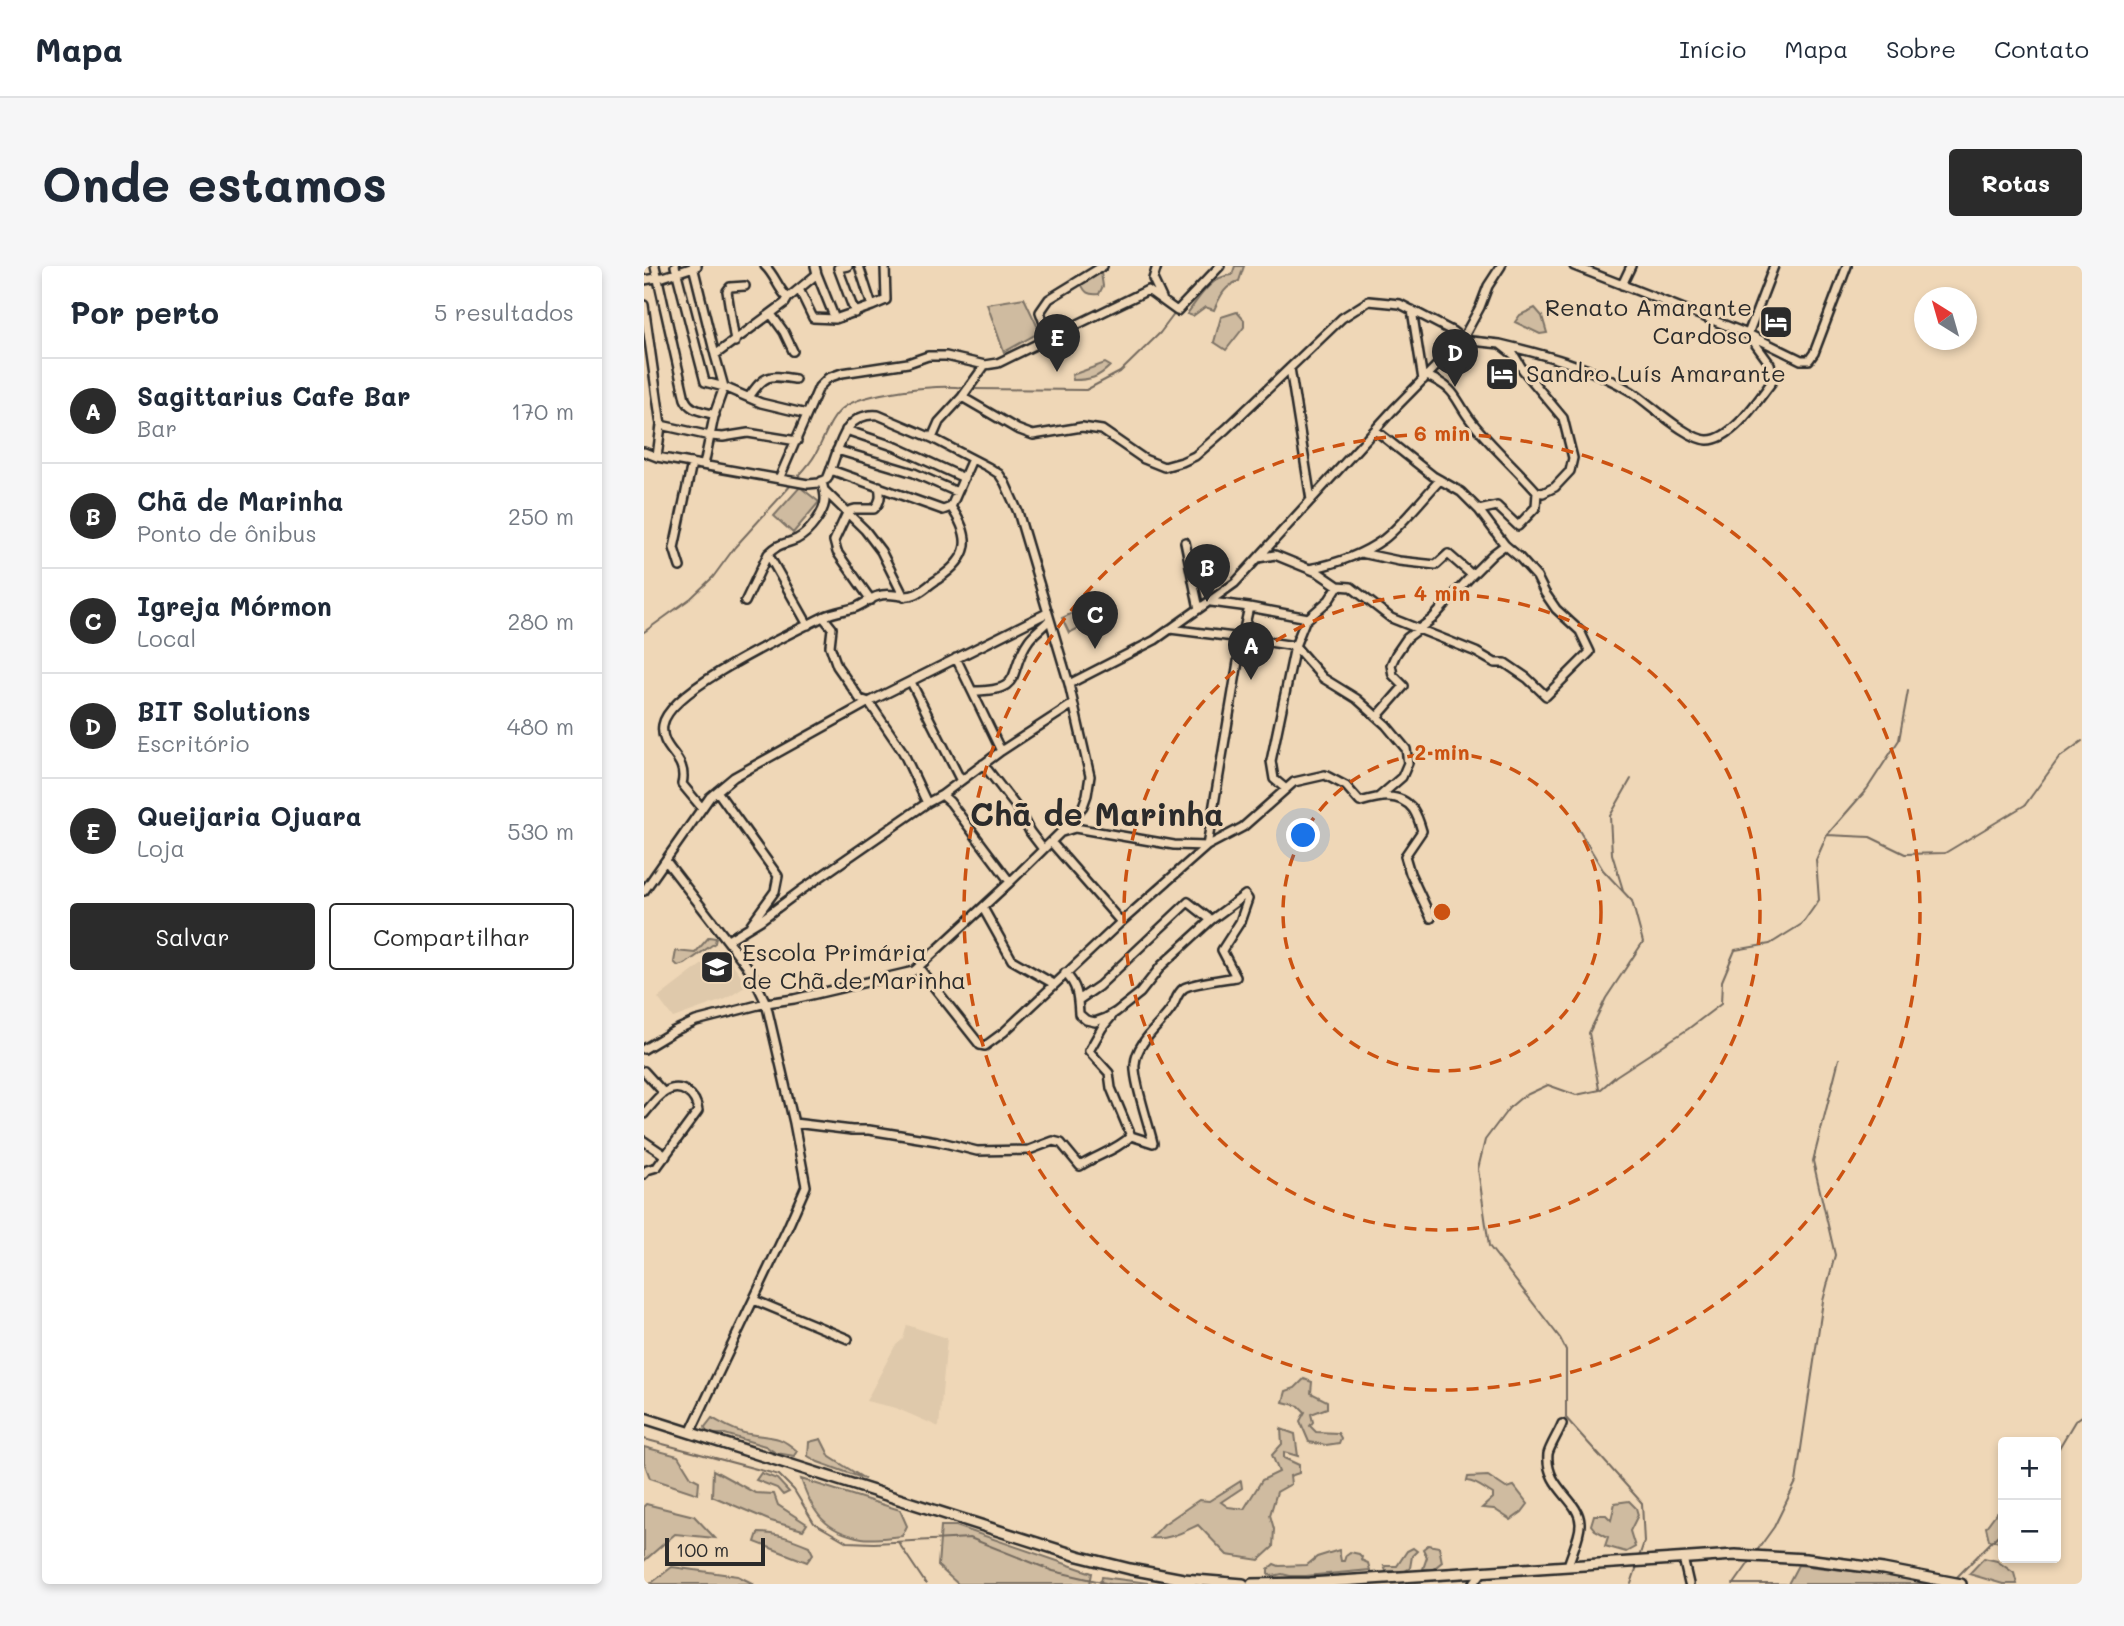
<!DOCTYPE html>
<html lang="pt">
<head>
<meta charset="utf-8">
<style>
  :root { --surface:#fff; --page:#f6f6f7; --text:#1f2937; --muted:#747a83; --line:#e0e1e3; --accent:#2b2b2b }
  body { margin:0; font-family:Mali,sans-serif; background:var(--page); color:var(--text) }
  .controls { position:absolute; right:21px; bottom:21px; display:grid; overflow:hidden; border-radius:7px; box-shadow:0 4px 10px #0003 }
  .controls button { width:63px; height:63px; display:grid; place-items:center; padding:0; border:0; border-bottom:2px solid var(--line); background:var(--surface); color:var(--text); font:35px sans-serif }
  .compass { position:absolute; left:1270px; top:21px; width:63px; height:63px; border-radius:50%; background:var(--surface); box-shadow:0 4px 10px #0003; rotate:323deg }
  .scale { position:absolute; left:21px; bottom:18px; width:100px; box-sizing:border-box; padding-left:7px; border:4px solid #2b2b2b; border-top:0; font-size:19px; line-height:24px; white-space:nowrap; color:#2b2b2b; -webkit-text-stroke:5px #efd7b7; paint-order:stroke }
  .you { position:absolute; left:660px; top:570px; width:24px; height:24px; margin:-18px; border:5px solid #fff; border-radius:50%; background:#1a73e8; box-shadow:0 0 0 10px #1a73e833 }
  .badge { display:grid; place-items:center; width:46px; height:46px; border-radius:50%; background:var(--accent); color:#fff; font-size:23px; font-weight:700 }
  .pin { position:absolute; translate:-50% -58px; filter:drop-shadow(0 2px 4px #0008) }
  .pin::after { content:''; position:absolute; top:37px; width:24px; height:21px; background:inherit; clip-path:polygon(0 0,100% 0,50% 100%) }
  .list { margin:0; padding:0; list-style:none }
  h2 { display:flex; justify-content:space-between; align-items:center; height:91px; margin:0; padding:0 28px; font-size:30px }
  h2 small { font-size:23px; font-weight:400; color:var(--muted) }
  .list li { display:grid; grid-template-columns:46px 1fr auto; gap:21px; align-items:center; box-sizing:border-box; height:105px; padding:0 28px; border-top:2px solid var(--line) }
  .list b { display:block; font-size:26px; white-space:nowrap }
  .list p { margin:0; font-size:23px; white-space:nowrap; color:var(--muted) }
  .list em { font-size:23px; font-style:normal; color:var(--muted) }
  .actions { display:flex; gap:14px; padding:21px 28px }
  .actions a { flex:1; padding:16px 0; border:2px solid var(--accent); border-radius:7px; text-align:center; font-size:24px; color:var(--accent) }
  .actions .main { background:var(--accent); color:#fff }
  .map { position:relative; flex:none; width:1438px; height:1318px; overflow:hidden; border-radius:7px }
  header { display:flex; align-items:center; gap:42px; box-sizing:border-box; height:98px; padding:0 35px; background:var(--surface); border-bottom:2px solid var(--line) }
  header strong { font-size:33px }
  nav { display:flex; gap:38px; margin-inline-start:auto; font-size:24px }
  .intro { display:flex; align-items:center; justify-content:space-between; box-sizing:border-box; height:168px; padding:0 42px }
  h1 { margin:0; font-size:49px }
  .button { padding:18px 32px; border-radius:7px; background:var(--accent); color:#fff; font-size:24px; font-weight:700 }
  main { display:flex; gap:42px; padding:0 42px }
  aside { flex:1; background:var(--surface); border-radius:7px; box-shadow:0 4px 10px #0003 }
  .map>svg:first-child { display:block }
  .built { fill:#dfc9ab }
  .green { fill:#cfbba0; stroke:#7d7366; stroke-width:2 }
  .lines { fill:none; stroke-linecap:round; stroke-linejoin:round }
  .stream { stroke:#746b5f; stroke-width:2 }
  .minor-casing { stroke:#2b2b2b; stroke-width:12 }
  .major-casing { stroke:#2b2b2b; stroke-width:14 }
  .minor { stroke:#efd7b7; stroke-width:7 }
  .major { stroke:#efd7b7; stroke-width:9 }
  .ring { fill:none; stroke:#cc5211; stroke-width:3.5; stroke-dasharray:12 9 }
  .labels { text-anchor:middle; stroke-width:6; stroke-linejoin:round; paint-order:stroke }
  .poi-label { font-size:24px; fill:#2b2b2b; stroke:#efd7b7; text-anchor:start }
  .district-label { font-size:32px; font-weight:bold; fill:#2b2b2b; stroke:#efd7b7 }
  .centre { fill:#cc5211; stroke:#efd7b7; stroke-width:3.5 }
  .ring-label { font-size:21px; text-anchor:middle; font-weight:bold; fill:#cc5211; stroke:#efd7b7; stroke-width:6; stroke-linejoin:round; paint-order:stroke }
</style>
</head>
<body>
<header>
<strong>Mapa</strong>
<nav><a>Início</a><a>Mapa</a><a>Sobre</a><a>Contato</a></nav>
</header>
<div class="intro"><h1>Onde estamos</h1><a class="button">Rotas</a></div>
<main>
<aside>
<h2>Por perto<small>5 resultados</small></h2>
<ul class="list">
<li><span class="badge">A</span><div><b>Sagittarius Cafe Bar</b><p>Bar</p></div><em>170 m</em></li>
<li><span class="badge">B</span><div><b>Chã de Marinha</b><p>Ponto de ônibus</p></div><em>250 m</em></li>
<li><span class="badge">C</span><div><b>Igreja Mórmon</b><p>Local</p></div><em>280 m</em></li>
<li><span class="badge">D</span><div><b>BIT Solutions</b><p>Escritório</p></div><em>480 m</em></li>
<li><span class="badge">E</span><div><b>Queijaria Ojuara</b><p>Loja</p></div><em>530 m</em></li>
</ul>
<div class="actions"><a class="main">Salvar</a><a>Compartilhar</a></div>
</aside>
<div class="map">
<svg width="1438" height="1318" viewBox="0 0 1438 1318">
  <rect width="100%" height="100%" fill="#efd7b7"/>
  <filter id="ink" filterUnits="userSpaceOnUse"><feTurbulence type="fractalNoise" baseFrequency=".0143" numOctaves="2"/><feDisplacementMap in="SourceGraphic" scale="14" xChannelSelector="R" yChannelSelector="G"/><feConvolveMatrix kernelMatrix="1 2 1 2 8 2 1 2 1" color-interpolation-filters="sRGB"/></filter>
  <g filter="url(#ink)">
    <!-- built -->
    <path class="built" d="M78 683 104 719 82 733 29 752 14 732Z
      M263 1059 303 1072 295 1161 252 1142 222 1135 251 1080 259 1073Z"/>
    <!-- green -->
    <path class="green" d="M591 0H600L595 15C580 20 576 31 570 44L561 41 549 50 543 48C554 33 568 9 588 9Z
      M457 7 459 20 455 28C444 29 441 27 437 17L442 16 448 9Z
      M380 32 396 66 360 86 343 38Z
      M891 42 898 50 903 67 896 68 871 56 876 49Z
      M593 46 600 54V61L582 84 570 76 577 51Z
      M461 97 466 100C454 112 446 114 429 114L428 109Z
      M156 221 175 236 149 267 130 250Z
      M448 338 455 352 425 367 418 352Z
      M65 671 72 672 71 677 41 698 34 700 30 696 32 685 51 687Z
      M660 1113 668 1116 667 1127 683 1135V1142L667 1148 669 1156 666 1160 672 1166 694 1167 697 1172 695 1177 682 1179 665 1176 656 1155 661 1146 655 1140 639 1136 642 1125 651 1122Z
      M68 1152C79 1158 91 1166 105 1168 127 1172 134 1168 153 1185L150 1190 132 1187 121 1180 81 1168H63L61 1161Z
      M637 1163 651 1168 654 1190 640 1186V1192L655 1199V1207L646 1210 647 1218 633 1226 626 1249 630 1263 629 1281 615 1294 583 1289 554 1259C539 1266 525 1274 507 1272L520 1258 555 1234 565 1235 597 1215 598 1222 577 1236 584 1241 600 1243 618 1214 635 1206 628 1189 638 1178Z
      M177 1173 186 1191 221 1213 174 1196 164 1190 165 1176Z
      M0 1181 34 1190 47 1211 55 1215 54 1228 6 1212 0 1196Z
      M69 1204 111 1227 130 1228 134 1239 163 1258 159 1264 127 1255 68 1230Z
      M117 1207 133 1213 145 1226 139 1229 133 1222 112 1214Z
      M844 1210 862 1222 870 1220 884 1238 878 1246 867 1254 850 1243 838 1242 849 1232V1228C840 1223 833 1216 823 1215L824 1211Z
      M157 1213 256 1244 263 1260 258 1270C246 1271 230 1274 218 1272 181 1266 168 1246 157 1213Z
      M985 1235 992 1242 994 1249 986 1265 991 1281 982 1286 961 1280 964 1271 951 1264 947 1259 950 1249H962L967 1254 971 1237Z
      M2 1238 50 1250 71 1272 31 1268 0 1295V1240Z
      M1359 1244V1272L1357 1276 1345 1274 1342 1261 1353 1246Z
      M297 1260H312L448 1307 446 1318H314L294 1300Z
      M114 1267C133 1267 148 1273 165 1280L169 1288 163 1296 111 1276Z
      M784 1279 795 1281 798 1296 788 1304 779 1303 783 1291 779 1283Z
      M769 1282 773 1285 768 1290 766 1302 761 1305H742L740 1300H753L763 1285Z
      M695 1284 697 1295H700L702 1289 706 1286 715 1288 718 1291 717 1294 724 1297 726 1304 662 1310H646L638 1308 629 1310 624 1308V1303L630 1298 635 1300 663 1299 673 1291Z
      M1340 1292 1353 1295 1370 1307 1373 1318H1359L1325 1308Z
      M1154 1299 1261 1311 1294 1318H1144Z
      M28 1301 94 1310 110 1318H6Z
      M458 1311 512 1318H456Z"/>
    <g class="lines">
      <!-- stream -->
      <path class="stream" d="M557 16 569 0
        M329 123 442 124 476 106 516 67 531 47
        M151 214C158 206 166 198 171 189 180 174 185 153 199 142 219 126 295 118 320 122
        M0 366 47 332 69 311 91 281 148 218
        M930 556 959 604 988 635 999 676 962 732 945 767 955 823
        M1183 569 1223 523 1255 474 1264 425
        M979 624 968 588 966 550 987 513
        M0 1173 135 1209 150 1224 170 1257 203 1276 230 1277 326 1272 409 1305 466 1318
        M1412 1187 1431 1155 1438 1150
        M254 1276 282 1318
        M1112 1286 1130 1261 1152 1216 1179 1035 1191 989 1169 895 1195 793
        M995 1291 1000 1276 998 1237 922 1152V1084L916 1072 845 980 834 903 841 874 865 842 878 831 904 819 932 829 956 824 972 810 1044 763 1077 738 1078 715 1091 684 1126 678 1158 658 1175 634 1172 594 1183 569 1226 571 1261 588 1301 587 1381 539 1415 492 1438 475
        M1311 1313 1359 1264
        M987 1318 993 1300
        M1089 1318H1141
        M1090 1318 1107 1294"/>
      <!-- minor casing -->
      <g class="minor-casing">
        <path id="minor" d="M11 0 41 133C46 145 59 145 71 149
          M31 0 61 116 80 121 117 137 163 148
          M49 0 71 89
          M121 0C131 9 134 23 144 32
          M204 0 194 2 211 47
          M513 0 509 13 518 32
          M930 0 1104 68 1157 94H1165L1170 87 1203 0
          M0 14 19 11 53 0
          M978 19 987 0
          M155 23 169 52 191 53 173 8
          M0 39 17 159 66 170 79 171 104 167 153 175
          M228 40 242 34 241 0
          M768 44 779 114
          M127 48 140 66 149 85
          M191 53 228 40 215 0
          M405 71 396 46 405 33 459 0
          M818 74 856 78 870 89 879 104 919 152 929 192 926 205 911 221 899 227 893 226
          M91 76 83 25 86 21 101 20
          M856 78C902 89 948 101 988 126 1005 137 1045 175 1064 174 1089 174 1116 131 1130 113L1126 98 1104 68 1130 0
          M646 102 667 234
          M105 131C121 108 124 109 151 113
          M318 131 373 163 389 169 438 161 458 164 500 193 520 201 538 196 551 190 582 163 698 52 725 35 756 38 808 65 813 69 816 77
          M202 164 252 181 320 212
          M731 164 789 210 817 226 835 244 853 240 874 260 892 241 893 226C872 202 848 181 828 156 810 133 814 123 783 110
          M288 172 295 156 318 131 341 99
          M193 184 270 207 313 226
          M0 186 13 191 164 218 175 217 183 213C195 187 197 146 234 149L288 172 344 201 355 208 361 217 374 246 425 418 446 510 443 529 439 540 417 566 366 616 270 705 150 733 122 737 52 755 30 765 0 783
          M13 191 17 159
          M60 199 71 146 80 121 71 89 141 37 144 32 173 8 171 0
          M187 204 299 244 307 241
          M135 213 175 121 184 112 198 107 264 97 284 90H302L341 99 354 97 504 24 533 45 576 0
          M181 225 221 264 237 285 260 331
          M307 241 328 193
          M541 276 555 343
          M717 287 755 295 792 299 804 288 828 309 849 288 861 279
          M614 292 631 289 675 307 694 320
          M36 301 30 282 48 197
          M665 303C691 298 718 289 740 273 757 260 780 231 796 214
          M227 334 193 286 190 275 204 245 211 243H230C237 236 237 230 235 220
          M101 336 124 288
          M605 341 664 352
          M179 351C189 346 199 345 210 342 219 339 226 332 234 330 247 325 259 334 272 328 279 325 287 317 294 313 326 291 329 273 307 241
          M164 359 124 288C136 276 140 279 153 273 165 267 182 245 181 232 181 227 179 221 178 215
          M526 363 598 372 605 341 567 336
          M312 392 357 485
          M267 416 317 515
          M425 418 511 374 591 317 749 144 818 74 836 41 844 20 857 0
          M329 425C383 425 362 406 385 374 390 367 399 361 405 354
          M733 451 760 420 749 409 747 399 752 388 763 372 788 353 828 309
          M339 498 374 543 386 566 399 583
          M73 525 134 610 131 625 107 658
          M298 529 357 485 429 438
          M735 531 758 511 764 497 762 483 742 459 713 433 679 412 651 380 661 355 685 334 694 320 707 321 747 352 832 386 851 397H861L883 412 902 430 946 386 936 365 912 343 901 327 893 311 875 291 861 279 835 244
          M58 542 38 518C45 490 15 485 19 459 25 423 146 368 179 351L188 362 186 380 193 400 216 433 225 436 259 486 283 537 298 529 306 536 366 616
          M407 576 477 656
          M563 580 598 372 651 380 627 495 630 513 642 523
          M563 580 599 561 650 516 681 509 702 520 716 536C734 531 755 525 769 543 773 549 776 558 778 565L761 590 766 607 787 652
          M22 595 106 704 122 737 150 857 162 920 144 961 46 1167
          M0 625 66 531 90 511 225 436 403 347
          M339 642 368 694 410 718
          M84 674 117 654 156 625 283 537
          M275 702 336 779 341 780 360 766 477 656 563 580 530 579 431 562 418 566
          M421 707C434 720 434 731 435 748L442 754 451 756 462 752 472 746 496 727 518 699 567 654 544 636 455 720 436 733
          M468 750 458 762 445 785 465 807 467 822 487 870
          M0 805 20 827
          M0 848C6 841 13 831 21 826 37 816 52 829 54 845L13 901 3 904 0 908
          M150 857 208 864H225L293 875 333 885 385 884 409 875 417 877 436 900C453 889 473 884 487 870
          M487 870 509 877C505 859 489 813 491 798 493 774 518 759 529 740 532 734 533 727 540 722 548 717 581 713 592 711L578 684 596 656 604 633 601 629 567 654
          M0 875 22 890
          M110 1034 204 1073
          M918 1158C915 1166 905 1182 904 1188 901 1222 935 1233 936 1257 937 1269 927 1288 924 1300
          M1039 1292 1045 1318
          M829 1318 839 1305"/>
      </g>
      <!-- major casing -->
      <g class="major-casing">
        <path id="major" d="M0 1152 434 1290 486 1303 539 1313 599 1318
          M608 1318 666 1317 1091 1289 1162 1293 1239 1303 1317 1318"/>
      </g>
      <!-- minor -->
      <use href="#minor" class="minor"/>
      <!-- major -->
      <use href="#major" class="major"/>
    </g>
  </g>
  <!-- distance rings -->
  <g class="ring">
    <circle cx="798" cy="646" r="159"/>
    <circle cx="798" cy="646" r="318"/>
    <circle cx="798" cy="646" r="478"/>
  </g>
  <!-- icons -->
  <defs>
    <g id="hotel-square" transform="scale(1.75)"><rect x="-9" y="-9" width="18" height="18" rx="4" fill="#2b2b2b" stroke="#efd7b7"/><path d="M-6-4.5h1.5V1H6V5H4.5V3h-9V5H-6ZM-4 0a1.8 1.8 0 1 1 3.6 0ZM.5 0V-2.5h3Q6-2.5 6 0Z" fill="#fff"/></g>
    <g id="school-square" transform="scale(1.75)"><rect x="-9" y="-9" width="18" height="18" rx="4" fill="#2b2b2b" stroke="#efd7b7"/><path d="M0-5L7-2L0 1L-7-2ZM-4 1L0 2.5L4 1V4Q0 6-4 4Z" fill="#fff"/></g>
  </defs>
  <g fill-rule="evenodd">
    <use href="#hotel-square" x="1132" y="56"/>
    <use href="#hotel-square" x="858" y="108"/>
    <use href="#school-square" x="73" y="701"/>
  </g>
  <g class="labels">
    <!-- poi labels -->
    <g class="poi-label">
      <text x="1108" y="50" text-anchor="end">Renato Amarante<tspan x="1108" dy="28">Cardoso</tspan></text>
      <text x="882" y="116">Sandro Luís Amarante</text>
      <text x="98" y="695">Escola Primária<tspan x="98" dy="28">de Chã de Marinha</tspan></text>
    </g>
    <!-- district labels -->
    <g class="district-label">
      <text x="453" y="560">Chã de Marinha</text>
    </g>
  </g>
  <circle cx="798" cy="646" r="10" class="centre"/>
  <g class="ring-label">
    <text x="798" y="175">6 min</text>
    <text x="798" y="335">4 min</text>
    <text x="798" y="494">2 min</text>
  </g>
</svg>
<div class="controls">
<button>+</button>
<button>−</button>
</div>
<svg class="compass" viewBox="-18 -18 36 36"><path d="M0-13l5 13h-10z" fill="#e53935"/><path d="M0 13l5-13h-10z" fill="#747a83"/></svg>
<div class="scale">100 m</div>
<div class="you"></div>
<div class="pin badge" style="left:607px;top:414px">A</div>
<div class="pin badge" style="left:563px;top:336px">B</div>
<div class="pin badge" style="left:451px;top:383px">C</div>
<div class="pin badge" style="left:811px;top:121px">D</div>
<div class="pin badge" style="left:413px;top:106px">E</div>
</div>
</main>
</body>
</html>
